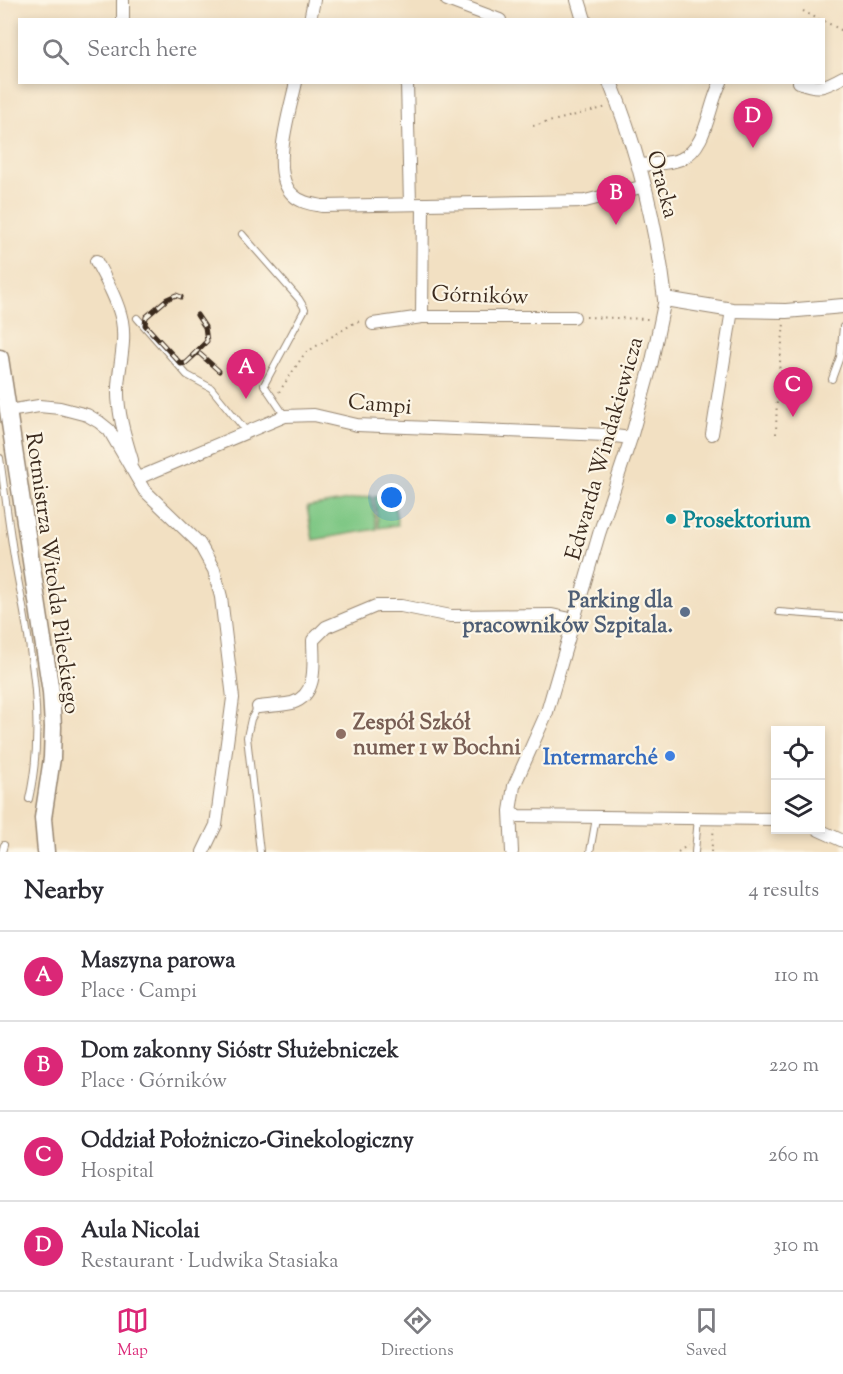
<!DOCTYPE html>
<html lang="en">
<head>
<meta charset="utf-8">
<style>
  :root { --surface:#fff; --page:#f2f2f3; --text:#2b2b33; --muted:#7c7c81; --line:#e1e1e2; --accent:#db2777 }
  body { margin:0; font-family:"Sorts Mill Goudy",serif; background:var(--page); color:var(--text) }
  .controls { position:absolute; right:18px; bottom:18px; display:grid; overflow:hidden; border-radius:0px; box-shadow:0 3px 9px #0003 }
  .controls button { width:54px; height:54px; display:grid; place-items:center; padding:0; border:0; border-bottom:2px solid var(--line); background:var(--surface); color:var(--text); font:30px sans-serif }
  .you { position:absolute; left:392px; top:498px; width:21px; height:21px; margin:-15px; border:4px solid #fff; border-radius:50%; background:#1a73e8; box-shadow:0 0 0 9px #1a73e833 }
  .badge { display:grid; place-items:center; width:39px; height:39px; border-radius:50%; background:var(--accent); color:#fff; font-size:20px; font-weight:700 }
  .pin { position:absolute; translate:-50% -50px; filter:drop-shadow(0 2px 3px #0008) }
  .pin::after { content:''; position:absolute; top:32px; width:21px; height:18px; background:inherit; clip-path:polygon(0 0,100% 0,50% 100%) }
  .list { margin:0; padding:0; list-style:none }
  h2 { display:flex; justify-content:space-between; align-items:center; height:78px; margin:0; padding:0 24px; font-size:26px }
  h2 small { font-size:20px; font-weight:400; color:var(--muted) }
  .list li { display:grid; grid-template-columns:39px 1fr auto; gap:18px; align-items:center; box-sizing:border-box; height:90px; padding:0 24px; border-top:2px solid var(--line) }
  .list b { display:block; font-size:22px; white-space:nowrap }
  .list p { margin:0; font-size:20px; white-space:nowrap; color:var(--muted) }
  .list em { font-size:20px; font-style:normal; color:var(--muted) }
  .icon { flex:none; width:33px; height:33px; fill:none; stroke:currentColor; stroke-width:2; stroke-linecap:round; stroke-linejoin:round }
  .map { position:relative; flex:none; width:843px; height:852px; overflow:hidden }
  .search { position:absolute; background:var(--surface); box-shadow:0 3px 9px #0003; left:18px; right:18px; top:18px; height:66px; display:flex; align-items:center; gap:15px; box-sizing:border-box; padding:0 21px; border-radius:0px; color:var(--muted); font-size:22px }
  .sheet { height:438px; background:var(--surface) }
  nav { display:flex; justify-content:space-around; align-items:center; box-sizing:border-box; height:84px; border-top:2px solid var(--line); background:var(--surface); font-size:16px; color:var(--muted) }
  nav a { display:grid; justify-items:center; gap:3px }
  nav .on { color:var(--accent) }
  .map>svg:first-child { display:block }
  .green { fill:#7ec784; stroke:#5c7851; stroke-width:1.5 }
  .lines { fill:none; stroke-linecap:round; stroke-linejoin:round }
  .service-casing { stroke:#968570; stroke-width:8 }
  .minor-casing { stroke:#968570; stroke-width:14 }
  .tertiary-casing { stroke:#968570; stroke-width:16 }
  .secondary-casing { stroke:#968570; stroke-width:19 }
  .path { stroke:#968570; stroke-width:2; stroke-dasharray:1.5 4.5; stroke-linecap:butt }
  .service { stroke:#fff; stroke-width:6 }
  .minor { stroke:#fff; stroke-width:12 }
  .tertiary { stroke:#fff; stroke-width:14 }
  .secondary { stroke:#fff; stroke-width:16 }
  .rail-casing { stroke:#3b2a1e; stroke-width:5 }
  .rail { stroke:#fcf5e5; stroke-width:3; stroke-dasharray:9; stroke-linecap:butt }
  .culture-dot { fill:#0f9aa8; stroke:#fcf5e5; stroke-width:2 }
  .service-dot { fill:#5c6f8a; stroke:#fcf5e5; stroke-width:2 }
  .education-dot { fill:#8d6e63; stroke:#fcf5e5; stroke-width:2 }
  .shop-dot { fill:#3f7fe0; stroke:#fcf5e5; stroke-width:2 }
  .labels { text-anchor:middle; stroke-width:4.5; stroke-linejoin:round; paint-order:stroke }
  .street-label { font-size:22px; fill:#3b2a1e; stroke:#fcf5e5 }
  .culture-label { font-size:22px; font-weight:bold; fill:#0d838f; stroke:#fcf5e5; text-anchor:start }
  .service-label { font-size:22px; font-weight:bold; fill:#4e5e75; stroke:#fcf5e5; text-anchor:end }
  .education-label { font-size:22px; font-weight:bold; fill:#785e54; stroke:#fcf5e5; text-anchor:start }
  .shop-label { font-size:22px; font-weight:bold; fill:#366cbe; stroke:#fcf5e5; text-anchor:end }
</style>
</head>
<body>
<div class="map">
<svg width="843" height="852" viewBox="0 0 843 852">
  <rect width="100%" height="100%" fill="#fcf5e5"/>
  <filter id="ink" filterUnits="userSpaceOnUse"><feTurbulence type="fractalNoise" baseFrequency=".0167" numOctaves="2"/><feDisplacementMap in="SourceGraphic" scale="12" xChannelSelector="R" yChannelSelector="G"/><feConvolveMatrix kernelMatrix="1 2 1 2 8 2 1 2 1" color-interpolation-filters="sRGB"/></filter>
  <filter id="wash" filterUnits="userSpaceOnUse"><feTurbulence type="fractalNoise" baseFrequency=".008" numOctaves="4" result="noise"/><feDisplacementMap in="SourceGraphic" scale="24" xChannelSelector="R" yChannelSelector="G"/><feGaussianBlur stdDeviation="1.35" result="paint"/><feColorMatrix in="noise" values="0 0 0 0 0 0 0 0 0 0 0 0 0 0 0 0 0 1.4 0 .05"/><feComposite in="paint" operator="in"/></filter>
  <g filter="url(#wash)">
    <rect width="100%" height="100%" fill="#f2e0c2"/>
    <!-- green -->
    <path class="green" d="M392 494 398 525 379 528 374 497Z
      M371 496 377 529 313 540 307 507Z"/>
  </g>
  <g filter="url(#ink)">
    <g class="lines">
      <!-- service casing -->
      <g class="service-casing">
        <path id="service" d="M242 234 299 299 305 309 264 385 285 416
          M137 318 187 375 211 388 247 432
          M832 379 840 357 843 327
          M0 458C5 493 9 528 15 563 29 640 47 720 29 799
          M779 612 843 617
          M258 707 251 719 247 737 260 852
          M2 852 4 845
          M590 852 596 818
          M695 852 698 817"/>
      </g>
      <!-- minor casing -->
      <g class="minor-casing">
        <path id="minor" d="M447 0 500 20
          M123 20V0
          M310 20 314 0
          M296 82C290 111 269 173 293 195 301 203 312 204 323 206L585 201 645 186
          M799 82C819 90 825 87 843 77
          M407 83 410 204
          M639 165C652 164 669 164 681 159 708 147 708 105 721 82
          M423 204 422 317H574
          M96 261C106 280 118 301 122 321 126 342 119 366 118 387 117 411 125 437 132 460
          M665 299 651 366 631 438 599 534 547 712 514 786 510 811 518 816 776 819
          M373 324 422 317
          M8 411 39 406 60 408 87 415 99 422 109 430 144 490 199 543 214 570 221 597 233 698 216 825 203 852
          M712 434 732 310
          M138 478 285 416 314 415 357 425 606 435 631 438
          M258 707C269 706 281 705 292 703 319 695 313 661 313 640L326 627 376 606H401L451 616 552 615 575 620
          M510 811 512 852
          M819 830 843 841"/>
      </g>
      <!-- tertiary casing -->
      <g class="tertiary-casing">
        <path id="tertiary" d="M578 0 584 20
          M610 82C639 153 656 224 665 299L732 310 786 311 843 306"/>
      </g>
      <!-- secondary casing -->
      <g class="secondary-casing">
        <path id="secondary" d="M0 358 51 692 53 727 52 758 43 818 46 852"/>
      </g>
      <!-- path -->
      <path class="path" d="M803 11 820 20
        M824 21 843 31
        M533 126 607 107
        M586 317 649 319
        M279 392 305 353 354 323 361 321
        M776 434 777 392 784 323
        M678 852 688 845
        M711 852 714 828"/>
      <!-- service -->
      <use href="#service" class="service"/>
      <!-- minor -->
      <use href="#minor" class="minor"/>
      <!-- tertiary -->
      <use href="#tertiary" class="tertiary"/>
      <!-- secondary -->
      <use href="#secondary" class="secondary"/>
      <!-- rail casing -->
      <g class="rail-casing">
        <path id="rail" d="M181 297 176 295 167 299 146 317 145 325 181 364 186 363 197 353 200 354 219 371
          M192 356 207 341 205 327 197 315"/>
      </g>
      <!-- rail -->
      <use href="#rail" class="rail"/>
    </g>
  </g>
  <!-- markers -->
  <circle class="culture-dot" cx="671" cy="519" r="6"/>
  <circle class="service-dot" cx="685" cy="612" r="6"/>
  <circle class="education-dot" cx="341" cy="734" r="6"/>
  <circle class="shop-dot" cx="670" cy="756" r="6"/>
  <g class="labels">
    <!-- street labels -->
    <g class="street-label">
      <text transform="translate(664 184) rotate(75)" y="8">Oracka</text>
      <text transform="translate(480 294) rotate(2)" y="8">Górników</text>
      <text transform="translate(380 403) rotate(5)" y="8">Campi</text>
      <text transform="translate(603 448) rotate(-74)" y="8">Edwarda Windakiewicza</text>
      <text transform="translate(54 573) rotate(82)" y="8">Rotmistrza Witolda Pileckiego</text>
    </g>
    <!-- culture labels -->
    <g class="culture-label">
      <text x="683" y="527">Prosektorium</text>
    </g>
    <!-- service labels -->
    <g class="service-label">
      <text x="673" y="607">Parking dla<tspan x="673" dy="25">pracowników Szpitala.</tspan></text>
    </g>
    <!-- education labels -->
    <g class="education-label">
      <text x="353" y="729">Zespół Szkół<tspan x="353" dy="25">numer 1 w Bochni</tspan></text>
    </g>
    <!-- shop labels -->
    <g class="shop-label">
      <text x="658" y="764">Intermarché</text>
    </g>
  </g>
</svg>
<div class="controls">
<button><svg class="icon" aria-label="locate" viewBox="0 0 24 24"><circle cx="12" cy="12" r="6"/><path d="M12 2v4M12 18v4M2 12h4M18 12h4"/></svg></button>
<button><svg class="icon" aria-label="layers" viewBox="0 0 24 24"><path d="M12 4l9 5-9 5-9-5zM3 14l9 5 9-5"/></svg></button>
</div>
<div class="you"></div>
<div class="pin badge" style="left:246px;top:399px">A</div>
<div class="pin badge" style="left:616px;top:225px">B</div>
<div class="pin badge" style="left:793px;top:417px">C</div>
<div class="pin badge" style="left:753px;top:148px">D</div>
<div class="search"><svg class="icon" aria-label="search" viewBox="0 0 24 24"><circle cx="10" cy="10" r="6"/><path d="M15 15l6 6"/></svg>Search here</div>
</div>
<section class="sheet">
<h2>Nearby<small>4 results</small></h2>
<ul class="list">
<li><span class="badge">A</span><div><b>Maszyna parowa</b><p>Place · Campi</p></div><em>110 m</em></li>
<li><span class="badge">B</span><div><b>Dom zakonny Sióstr Służebniczek</b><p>Place · Górników</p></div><em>220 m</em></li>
<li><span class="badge">C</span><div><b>Oddział Położniczo-Ginekologiczny</b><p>Hospital</p></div><em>260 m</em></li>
<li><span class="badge">D</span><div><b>Aula Nicolai</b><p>Restaurant · Ludwika Stasiaka</p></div><em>310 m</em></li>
</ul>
</section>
<nav>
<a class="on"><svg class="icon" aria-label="map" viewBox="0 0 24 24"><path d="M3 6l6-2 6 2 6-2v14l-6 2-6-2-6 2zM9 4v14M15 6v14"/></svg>Map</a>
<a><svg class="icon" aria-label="directions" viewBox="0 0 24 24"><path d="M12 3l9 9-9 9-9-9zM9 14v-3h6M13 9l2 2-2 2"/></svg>Directions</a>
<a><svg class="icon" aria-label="saved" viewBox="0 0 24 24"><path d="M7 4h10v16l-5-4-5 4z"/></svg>Saved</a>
</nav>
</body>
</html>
